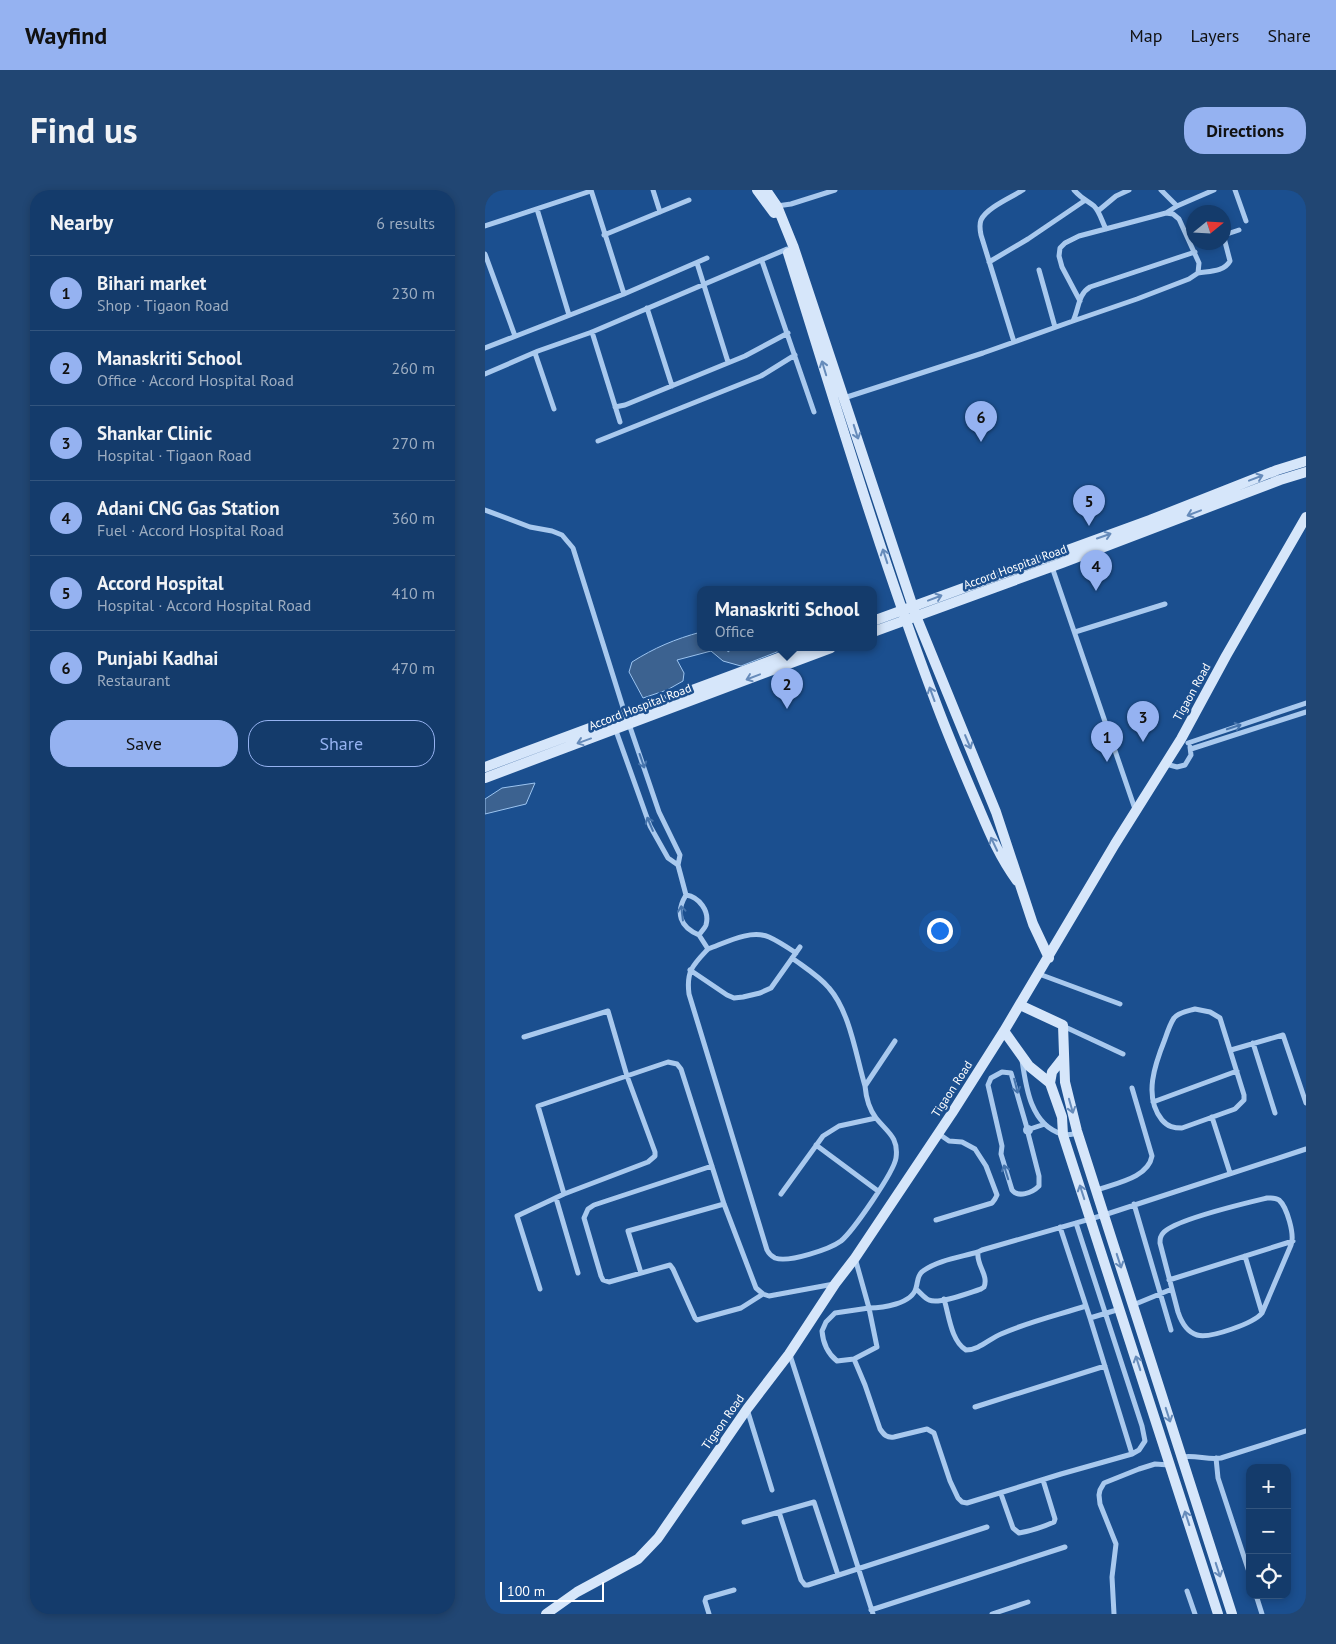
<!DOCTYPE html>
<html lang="en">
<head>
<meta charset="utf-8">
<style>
  :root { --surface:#143b6b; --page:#214673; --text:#f1f3f6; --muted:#9dadc1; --line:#33557e; --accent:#95b2f1 }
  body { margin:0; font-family:"PT Sans",sans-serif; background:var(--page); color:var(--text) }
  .controls { position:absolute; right:15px; bottom:15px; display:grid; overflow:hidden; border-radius:10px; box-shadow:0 2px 8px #0003 }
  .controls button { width:45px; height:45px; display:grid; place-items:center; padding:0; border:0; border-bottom:1px solid var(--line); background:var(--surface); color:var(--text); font:25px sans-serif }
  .compass { position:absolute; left:701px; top:15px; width:45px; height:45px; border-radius:50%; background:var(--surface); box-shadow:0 2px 8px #0003; rotate:72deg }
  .scale { position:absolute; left:15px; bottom:12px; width:104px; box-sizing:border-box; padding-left:5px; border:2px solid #fff; border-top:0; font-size:14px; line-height:18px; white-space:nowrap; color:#fff; -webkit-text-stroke:4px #1b4f8f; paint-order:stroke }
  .you { position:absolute; left:454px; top:740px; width:18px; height:18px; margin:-12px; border:4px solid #fff; border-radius:50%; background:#1a73e8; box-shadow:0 0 0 8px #1a73e833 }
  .badge { display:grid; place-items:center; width:32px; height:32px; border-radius:50%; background:var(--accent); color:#111; font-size:16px; font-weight:700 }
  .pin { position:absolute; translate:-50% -41px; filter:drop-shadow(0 1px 2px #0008) }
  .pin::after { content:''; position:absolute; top:26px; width:18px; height:15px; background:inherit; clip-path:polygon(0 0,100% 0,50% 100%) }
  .popup { position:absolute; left:212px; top:396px; width:180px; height:65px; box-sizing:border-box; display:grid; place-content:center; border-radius:10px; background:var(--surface); filter:drop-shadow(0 1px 4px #0005); font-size:16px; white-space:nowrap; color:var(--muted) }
  .popup b { font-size:19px; color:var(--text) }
  .popup::after { content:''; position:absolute; left:50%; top:100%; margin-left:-10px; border:10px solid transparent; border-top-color:var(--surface) }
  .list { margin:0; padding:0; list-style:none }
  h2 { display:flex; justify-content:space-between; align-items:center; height:65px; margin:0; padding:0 20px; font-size:21px }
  h2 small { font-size:16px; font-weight:400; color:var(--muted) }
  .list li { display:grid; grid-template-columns:32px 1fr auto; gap:15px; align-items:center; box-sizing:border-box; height:75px; padding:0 20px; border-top:1px solid var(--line) }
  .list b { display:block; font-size:19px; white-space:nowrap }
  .list p { margin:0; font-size:16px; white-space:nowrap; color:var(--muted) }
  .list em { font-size:16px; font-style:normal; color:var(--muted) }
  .actions { display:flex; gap:10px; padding:15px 20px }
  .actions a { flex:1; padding:11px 0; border:1px solid var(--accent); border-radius:20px; text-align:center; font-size:18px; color:var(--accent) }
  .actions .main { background:var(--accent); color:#111 }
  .icon { flex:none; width:28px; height:28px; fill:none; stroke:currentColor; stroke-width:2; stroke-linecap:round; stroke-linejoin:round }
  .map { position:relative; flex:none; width:821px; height:1424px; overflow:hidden; border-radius:20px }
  header { display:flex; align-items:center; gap:30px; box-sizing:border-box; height:70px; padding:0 25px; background:var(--accent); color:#111 }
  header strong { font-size:24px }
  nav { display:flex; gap:28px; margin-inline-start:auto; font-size:18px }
  .intro { display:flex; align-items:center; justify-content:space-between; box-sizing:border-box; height:120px; padding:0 30px }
  h1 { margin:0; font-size:35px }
  .button { padding:12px 22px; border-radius:20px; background:var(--accent); color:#111; font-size:18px; font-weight:700 }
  main { display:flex; gap:30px; padding:0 30px }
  aside { flex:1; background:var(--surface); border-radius:20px; box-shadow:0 2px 8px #0003 }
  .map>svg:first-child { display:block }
  .water { fill:#3c6290; stroke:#9cc4f0 }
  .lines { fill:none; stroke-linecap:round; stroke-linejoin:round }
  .street { stroke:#a9c9ee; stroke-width:5 }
  .secondary { stroke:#d6e6fa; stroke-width:10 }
  .oneway { stroke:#668bba }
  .oneway2 { stroke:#4674ac }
  .labels { text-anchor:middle; stroke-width:5; stroke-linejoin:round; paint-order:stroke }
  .street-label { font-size:12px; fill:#fff; stroke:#1b4f8f }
</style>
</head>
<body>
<header>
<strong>Wayfind</strong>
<nav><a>Map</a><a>Layers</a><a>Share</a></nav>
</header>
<div class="intro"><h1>Find us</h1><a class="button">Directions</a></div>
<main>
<aside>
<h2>Nearby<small>6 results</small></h2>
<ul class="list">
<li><span class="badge">1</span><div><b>Bihari market</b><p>Shop · Tigaon Road</p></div><em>230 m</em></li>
<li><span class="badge">2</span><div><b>Manaskriti School</b><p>Office · Accord Hospital Road</p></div><em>260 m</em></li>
<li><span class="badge">3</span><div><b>Shankar Clinic</b><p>Hospital · Tigaon Road</p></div><em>270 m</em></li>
<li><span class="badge">4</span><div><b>Adani CNG Gas Station</b><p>Fuel · Accord Hospital Road</p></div><em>360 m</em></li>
<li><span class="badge">5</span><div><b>Accord Hospital</b><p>Hospital · Accord Hospital Road</p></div><em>410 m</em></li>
<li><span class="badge">6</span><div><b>Punjabi Kadhai</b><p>Restaurant</p></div><em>470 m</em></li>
</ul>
<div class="actions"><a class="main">Save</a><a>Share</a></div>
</aside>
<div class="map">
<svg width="821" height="1424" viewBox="0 0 821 1424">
  <rect width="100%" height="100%" fill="#1b4f8f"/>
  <!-- water -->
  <path class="water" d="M216 442V458H242L243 462 248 458H302L256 476 238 471 226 461 192 470 199 483 198 491 182 500 158 508 144 482 147 472C169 458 190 449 216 442Z
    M50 593 41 614 0 624V609L17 598Z"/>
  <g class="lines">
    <!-- street -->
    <path class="street" d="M106 0 139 104
      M168 0 175 22
      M589 0C596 8 601 10 609 16 615 22 617 32 621 39
      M676 0 692 16
      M750 0 761 31
      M292 16 306 14 350 0
      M52 19 84 125
      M613 21 631 6 644 0
      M681 23 692 16 729 0
      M0 36 106 1
      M119 45 204 10
      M0 64 30 146
      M277 71 329 222
      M504 72 543 49 599 11
      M212 73 243 172
      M554 80 570 137
      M713 83C724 81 739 82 745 71L739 48 742 44 754 40
      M162 118 187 196
      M588 131 652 109 704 89 713 83 714 73 694 29 688 24 681 23 594 46 580 53 575 58 574 66 577 77 595 111
      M107 142 135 232
      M529 152 496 45C495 40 494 35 496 30 501 18 527 7 538 0
      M0 158 139 104 222 68
      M50 163 69 219
      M0 184 53 161 107 142 302 59
      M359 208 498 163 588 131C594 119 593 104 605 97L710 62
      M130 217 140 215 260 166 303 143
      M113 251 276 186 310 165
      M0 320 45 337 67 341 77 345 88 358 141 527
      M567 377 650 619
      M590 442 680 414
      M130 538 165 636 183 668 193 675 195 665 174 622 144 534
      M703 553 821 513
      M706 559 821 522
      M681 574 692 577 700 575 706 565 705 557
      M193 675 201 705C190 723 195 737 214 745 216 742 220 738 221 735 225 721 214 707 201 705
      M214 745 223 759C208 775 201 781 204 804L282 1060C284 1064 286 1066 290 1068 304 1073 345 1059 356 1051 368 1041 409 982 411 968 414 947 402 942 391 928 384 919 381 907 380 896L410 851
      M223 759C240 753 265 739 284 747 293 751 302 757 311 763
      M307 768C319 777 334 786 344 798 365 822 371 866 380 896
      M205 780 242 805 249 808 258 807 275 803 286 798 315 757
      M554 784 635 814
      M710 819 725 822 735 828 759 905V910L750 919 697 938C689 938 683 937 677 930 658 907 670 874 680 849 682 843 685 834 689 828 694 822 703 821 710 819Z
      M578 836 638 864
      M39 847 123 821 142 886 170 962V966L163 972 79 1004 32 1026 55 1099
      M768 853 790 923
      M746 860 798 845 821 913
      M537 870C541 898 546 935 577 944 581 946 588 944 593 943
      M668 912 752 881
      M727 927 745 983
      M540.5 940a2.5 2.5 0 1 1 5 0a2.5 2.5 0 1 1-5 0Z
      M542 938 526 883 517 882 506 888 503 895 517 956 516 964 527 1000C533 1008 547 1003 554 996V986L543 943
      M545 939 560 934
      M331 955 393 1001
      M227 976 109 1015 103 1019 99 1028 116 1086 118 1090 124 1092 185 1075 188 1079 210 1128 212 1130 256 1118 278 1104
      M612 1000C631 993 663 988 667 966L647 898
      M79 1004 53 916 183 872 192 874 196 879 239 1014 271 1098 278 1104 284 1106 349 1094
      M296 1004 338 946 354 936 391 928
      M71 1008 93 1083
      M782 1008C786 1008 790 1007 794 1010 802 1017 810 1045 806 1055L777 1123C769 1133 725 1149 712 1145 702 1142 696 1131 693 1122L675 1053C675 1049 675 1046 679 1042 692 1029 761 1013 782 1008Z
      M649 1014 686 1140
      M451 1030 507 1013 510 1009 512 1005 501 976 490 959 477 952 464 951 454 944
      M575 1037 605 1128 647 1264
      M760 1066 777 1123
      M370 1068 384 1118 350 1123 341 1132 337 1141C338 1153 342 1163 352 1171L369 1169 380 1195 395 1239C399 1245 402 1248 409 1247L442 1239 449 1243 465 1291 473 1308 477 1312 482 1313 576 1284 647 1264 654 1260 660 1251 657 1236 591 1033
      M156 1083 143 1041 239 1014
      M684 1090 808 1051
      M431 1099C435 1102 439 1108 444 1110 454 1115 486 1102 496 1099L499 1097C504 1085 491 1075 493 1062L497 1060 619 1025 821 959
      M459 1109C464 1125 466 1151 481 1160 494 1160 504 1149 516 1144 543 1132 573 1125 601 1116
      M648 1115 687 1099
      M605 1128 635 1119
      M305 1165 388 1424
      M369 1169 392 1157 384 1118C397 1118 427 1114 431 1098 433 1092 432 1085 438 1081 453 1070 476 1067 493 1062
      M490 1217 620 1176
      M262 1219 287 1300
      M697 1267C711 1265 723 1270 736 1268L821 1241
      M731 1268 733 1288 765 1385
      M516 1304 528 1338 534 1343C546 1341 558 1337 569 1332L570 1329 558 1290
      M294 1322 316 1390 320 1395H323L502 1337
      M259 1332 329 1312 353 1385
      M702 1401 710 1424
      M771 1405 777 1424
      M386 1420 580 1357
      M224 1424 220 1411 221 1408 249 1400
      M507 1424 543 1412
      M629 1424 627 1387 631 1354 615 1314 614 1305 615 1300 619 1293 654 1279 670 1274 684 1275"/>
    <!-- secondary -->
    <path class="secondary" d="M272 0 289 23
      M281 0 292 16 309 58 431 426 511 622 548 734 564 768
      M303 63C350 213 395 365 451 513 464 548 479 583 494 618 505 644 515 668 532 691
      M388 431 665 330 792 280 821 271
      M388 442 577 373 795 290 821 282
      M0 577 320 458
      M0 588 346 458
      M535 815 578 835 580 892 592 941 747 1424
      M519 841 544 876 565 893
      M578 868 567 882 565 893 577 927 578 945 733 1424
      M61 1424 92 1402 153 1369 173 1348 262 1219 304 1164 350 1094 370 1068 467 923 519 841 630 654 696 549 741 466 821 327"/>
  </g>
  <!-- one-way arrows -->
  <defs><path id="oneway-shaft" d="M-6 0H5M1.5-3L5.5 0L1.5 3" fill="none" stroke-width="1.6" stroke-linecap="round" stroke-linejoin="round" transform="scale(1.25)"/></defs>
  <g class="oneway">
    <use href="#oneway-shaft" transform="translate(339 178) rotate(-107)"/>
    <use href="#oneway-shaft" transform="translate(371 242) rotate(72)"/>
    <use href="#oneway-shaft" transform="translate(771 288) rotate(-21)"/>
    <use href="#oneway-shaft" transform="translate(709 323) rotate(159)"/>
    <use href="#oneway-shaft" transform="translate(619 346) rotate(-19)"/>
    <use href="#oneway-shaft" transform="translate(400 366) rotate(-108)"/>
    <use href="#oneway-shaft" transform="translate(450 408) rotate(-21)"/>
    <use href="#oneway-shaft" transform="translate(268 487) rotate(159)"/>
    <use href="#oneway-shaft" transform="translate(447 504) rotate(-110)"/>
    <use href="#oneway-shaft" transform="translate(99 551) rotate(160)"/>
    <use href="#oneway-shaft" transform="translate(483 552) rotate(67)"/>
    <use href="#oneway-shaft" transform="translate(509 654) rotate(-115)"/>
    <use href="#oneway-shaft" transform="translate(586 916) rotate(74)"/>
    <use href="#oneway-shaft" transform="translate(597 1002) rotate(-108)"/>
    <use href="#oneway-shaft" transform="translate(634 1071) rotate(72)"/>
    <use href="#oneway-shaft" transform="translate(653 1173) rotate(-108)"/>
    <use href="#oneway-shaft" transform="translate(683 1225) rotate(72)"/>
    <use href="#oneway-shaft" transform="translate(702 1328) rotate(-108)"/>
    <use href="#oneway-shaft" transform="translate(733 1380) rotate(72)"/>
  </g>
  <g class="oneway2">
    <use href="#oneway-shaft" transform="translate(749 537) rotate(-18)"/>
    <use href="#oneway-shaft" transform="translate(157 571) rotate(71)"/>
    <use href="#oneway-shaft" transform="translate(165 634) rotate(-113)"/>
    <use href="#oneway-shaft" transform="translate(197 723) rotate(-97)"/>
    <use href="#oneway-shaft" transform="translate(531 896) rotate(76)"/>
    <use href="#oneway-shaft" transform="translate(521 982) rotate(-107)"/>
  </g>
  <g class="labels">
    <!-- street labels -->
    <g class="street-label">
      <text transform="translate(530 377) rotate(-20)" y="4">Accord Hospital Road</text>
      <text transform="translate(707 502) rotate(-61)" y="4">Tigaon Road</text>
      <text transform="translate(155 517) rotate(-21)" y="4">Accord Hospital Road</text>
      <text transform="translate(467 899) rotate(-57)" y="4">Tigaon Road</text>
      <text transform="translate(238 1232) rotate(-55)" y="4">Tigaon Road</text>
    </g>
  </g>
</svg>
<div class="controls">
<button>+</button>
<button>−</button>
<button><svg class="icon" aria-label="locate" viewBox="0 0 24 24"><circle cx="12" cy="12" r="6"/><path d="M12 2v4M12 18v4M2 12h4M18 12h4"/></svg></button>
</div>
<svg class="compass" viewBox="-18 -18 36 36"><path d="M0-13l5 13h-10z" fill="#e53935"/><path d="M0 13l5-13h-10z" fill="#9dadc1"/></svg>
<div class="scale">100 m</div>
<div class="you"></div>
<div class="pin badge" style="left:622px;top:572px">1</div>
<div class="pin badge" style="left:302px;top:519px">2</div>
<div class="popup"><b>Manaskriti School</b>Office</div>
<div class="pin badge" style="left:658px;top:552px">3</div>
<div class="pin badge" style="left:611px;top:401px">4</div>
<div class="pin badge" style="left:604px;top:336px">5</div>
<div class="pin badge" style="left:496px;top:252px">6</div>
</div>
</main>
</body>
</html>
